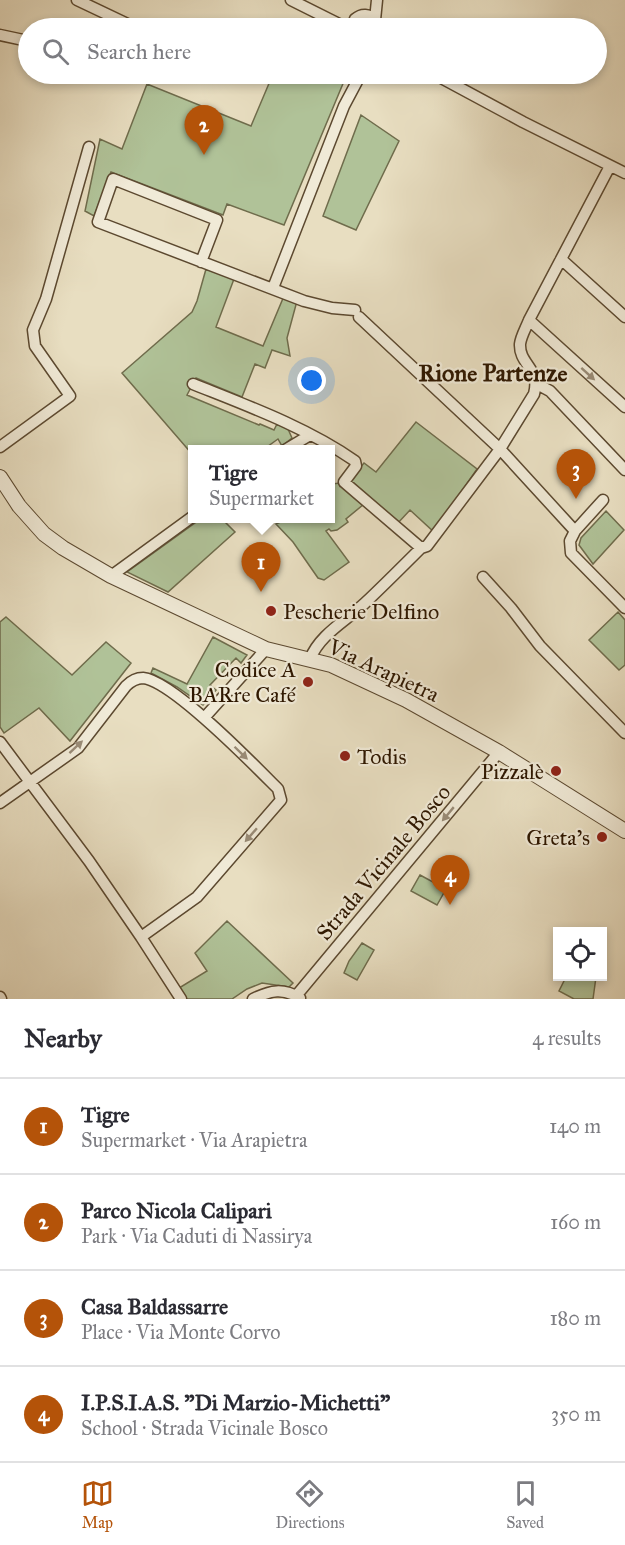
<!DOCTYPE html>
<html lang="en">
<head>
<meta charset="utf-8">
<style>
  :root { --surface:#fff; --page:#f2f2f3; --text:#2b2b33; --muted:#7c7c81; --line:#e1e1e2; --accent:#b45309 }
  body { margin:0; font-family:"IM FELL Great Primer",serif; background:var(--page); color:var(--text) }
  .controls { position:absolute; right:18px; bottom:18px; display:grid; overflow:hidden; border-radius:0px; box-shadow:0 3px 9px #0003 }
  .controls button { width:54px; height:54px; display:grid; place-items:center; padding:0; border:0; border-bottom:2px solid var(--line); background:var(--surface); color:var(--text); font:30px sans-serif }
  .you { position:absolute; left:312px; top:381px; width:21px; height:21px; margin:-15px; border:4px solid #fff; border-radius:50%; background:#1a73e8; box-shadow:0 0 0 9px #1a73e833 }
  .badge { display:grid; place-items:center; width:39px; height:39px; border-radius:50%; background:var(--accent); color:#fff; font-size:20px; font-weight:700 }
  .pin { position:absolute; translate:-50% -50px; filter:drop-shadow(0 2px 3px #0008) }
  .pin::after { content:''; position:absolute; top:32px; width:21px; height:18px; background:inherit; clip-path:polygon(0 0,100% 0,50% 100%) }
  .popup { position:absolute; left:188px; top:445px; width:147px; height:78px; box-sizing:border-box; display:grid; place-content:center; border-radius:0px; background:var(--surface); filter:drop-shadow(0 2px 4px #0005); font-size:20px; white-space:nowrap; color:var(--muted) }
  .popup b { font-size:22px; color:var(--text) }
  .popup::after { content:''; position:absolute; left:50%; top:100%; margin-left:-12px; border:12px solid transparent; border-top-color:var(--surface) }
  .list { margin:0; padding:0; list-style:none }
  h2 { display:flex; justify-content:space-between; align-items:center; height:78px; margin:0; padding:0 24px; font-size:26px }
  h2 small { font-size:20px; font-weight:400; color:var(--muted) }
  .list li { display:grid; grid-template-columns:39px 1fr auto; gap:18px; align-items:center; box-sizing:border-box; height:96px; padding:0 24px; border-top:2px solid var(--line) }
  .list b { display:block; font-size:22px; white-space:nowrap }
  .list p { margin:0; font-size:20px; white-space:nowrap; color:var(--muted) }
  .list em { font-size:20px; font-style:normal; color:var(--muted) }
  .icon { flex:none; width:33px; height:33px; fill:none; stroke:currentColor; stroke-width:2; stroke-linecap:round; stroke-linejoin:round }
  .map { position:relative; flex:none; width:625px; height:999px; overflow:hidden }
  .search { position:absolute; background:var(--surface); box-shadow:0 3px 9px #0003; left:18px; right:18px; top:18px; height:66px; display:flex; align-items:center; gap:15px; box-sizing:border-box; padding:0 21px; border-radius:33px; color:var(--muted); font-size:22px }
  .sheet { height:462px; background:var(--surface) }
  nav { display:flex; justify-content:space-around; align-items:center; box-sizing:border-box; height:84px; border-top:2px solid var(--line); background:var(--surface); font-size:16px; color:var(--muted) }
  nav a { display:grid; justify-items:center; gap:3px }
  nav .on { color:var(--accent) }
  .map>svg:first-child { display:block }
  .green { fill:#b0c298; stroke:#6f6c4c; stroke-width:1.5 }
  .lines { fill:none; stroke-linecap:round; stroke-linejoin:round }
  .minor-casing { stroke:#5c4930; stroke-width:13 }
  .tertiary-casing { stroke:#5c4930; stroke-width:16 }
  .minor { stroke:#f0ead7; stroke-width:10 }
  .tertiary { stroke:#f0ead7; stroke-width:14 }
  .oneway { fill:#998b76 }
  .poi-dot { fill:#8f2418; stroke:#f0ead7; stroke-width:2 }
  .labels { text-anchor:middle; stroke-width:4.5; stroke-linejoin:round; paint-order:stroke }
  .poi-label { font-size:22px; fill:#2e1700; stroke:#f0ead7; text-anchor:end }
  .street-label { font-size:22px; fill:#2e1700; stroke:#f0ead7 }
  .neighbourhood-label { font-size:24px; font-weight:bold; fill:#2e1700; stroke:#f0ead7 }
</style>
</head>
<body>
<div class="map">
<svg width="625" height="999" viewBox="0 0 625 999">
  <rect width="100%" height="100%" fill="#e8dec1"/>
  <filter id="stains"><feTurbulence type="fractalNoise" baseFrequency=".00333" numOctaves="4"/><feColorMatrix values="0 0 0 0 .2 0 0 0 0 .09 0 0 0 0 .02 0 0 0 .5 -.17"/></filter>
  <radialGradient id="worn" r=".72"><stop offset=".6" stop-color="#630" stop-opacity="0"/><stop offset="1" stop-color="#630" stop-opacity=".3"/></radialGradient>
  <!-- green -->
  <path class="green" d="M273 74H347L284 225 227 204 223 215 111 172 94 216 85 211 100 139 122 149 147 84 251 126Z
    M361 115 399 141 356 230 323 216Z
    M206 269 234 279 216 327 263 346 284 296 297 301 287 338 290 356 272 350 265 368 255 364 242 397 196 378 187 395 259 425 260 424 274 430 277 424 288 429 292 438 282 446 278 439 264 449 192 450V454L122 373 192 312 197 301Z
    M416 422 477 469 434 532 410 510 397 524 348 482 364 463 376 472Z
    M330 472 332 484 340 483V486L343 484 364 504 346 519 348 522 337 530 331 531 329 529 326 531 349 562 324 580 318 578 293 542 276 524 287 519 330 518V495L334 492 330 487Z
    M606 511 624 530 593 564 579 545 581 538Z
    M202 518 222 519 235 532 168 592 127 572Z
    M618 612 625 620V665L619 670 589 640Z
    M6 617 72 675 106 642 131 663 70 741 39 708 4 733 0 727V622Z
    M213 637 247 655 241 663 236 658 210 685 216 690 203 705 177 687 151 673 153 668 187 684Z
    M420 875 446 889 437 905 411 891Z
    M227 921 293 983 289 987 262 983 247 989 232 999H186L179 988 207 971 195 953Z
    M362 943 374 950 357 980 344 973 349 961Z
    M566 977H596L593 999H574L559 991Z"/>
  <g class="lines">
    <!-- minor casing -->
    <g class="minor-casing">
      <path id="minor" d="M77 0 136 28
        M291 0 347 28
        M377 0 375 20 377 28
        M352 28 355 19C362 13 369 14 375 20
        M0 35 28 41
        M434 74 523 122 625 173
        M561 259 625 317
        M201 262 217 220 113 179 98 222 304 301 332 308 355 310
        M273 288 344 106 361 74
        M359 317 500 449 575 531 570 541 571 553 625 608
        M529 320 625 407
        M193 384C248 406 306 427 355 461L356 466 344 482 421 548
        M537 384 550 391 625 470
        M0 447 70 396 35 346 33 330 46 299 89 147
        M285 450 310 435
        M575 531 603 500
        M111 576 192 517
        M483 577 511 608 540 646 625 733
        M310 659C320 634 346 621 365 603 384 585 402 567 421 548L427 546 500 449 534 394C541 368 519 365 520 344 521 336 526 328 529 320L610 166
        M204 718 266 649
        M0 742 89 861 141 937 181 999
        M0 803 78 748 126 686C131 681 136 678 143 678 173 681 254 765 278 789L281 800 197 897 141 937
        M296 996 499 752
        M0 997 1 999
        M253 999C271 990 283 988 300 998"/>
    </g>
    <!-- tertiary casing -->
    <g class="tertiary-casing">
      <path id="tertiary" d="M0 477 19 506 44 534 63 548 111 576 266 649 331 665 406 700 499 752 625 831"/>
    </g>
    <!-- minor -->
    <use href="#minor" class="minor"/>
    <!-- tertiary -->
    <use href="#tertiary" class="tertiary"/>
  </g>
  <!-- one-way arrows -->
  <defs><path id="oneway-solid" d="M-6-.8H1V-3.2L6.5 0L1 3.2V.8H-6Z" transform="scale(1.5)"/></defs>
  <g class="oneway">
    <use href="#oneway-solid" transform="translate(588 374) rotate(42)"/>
    <use href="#oneway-solid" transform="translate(76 747) rotate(-43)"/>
    <use href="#oneway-solid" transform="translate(241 753) rotate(44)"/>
    <use href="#oneway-solid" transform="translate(448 814) rotate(130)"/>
    <use href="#oneway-solid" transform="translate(251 835) rotate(131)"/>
  </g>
  <!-- markers -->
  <g class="poi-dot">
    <circle cx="271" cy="611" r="6"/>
    <circle cx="308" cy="682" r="6"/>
    <circle cx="345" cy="756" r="6"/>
    <circle cx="556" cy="771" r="6"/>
    <circle cx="602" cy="837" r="6"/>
  </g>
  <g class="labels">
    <!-- poi labels -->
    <g class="poi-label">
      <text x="283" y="619" text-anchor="start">Pescherie Delfino</text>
      <text x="296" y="677">Codice A<tspan x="296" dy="25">BARre Café</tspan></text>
      <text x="357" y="764" text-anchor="start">Todis</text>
      <text x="544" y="779">Pizzalè</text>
      <text x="590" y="845">Greta's</text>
    </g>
    <!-- street labels -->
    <g class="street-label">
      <text transform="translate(384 670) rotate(25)" y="8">Via Arapietra</text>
      <text transform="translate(383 862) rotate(-50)" y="8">Strada Vicinale Bosco</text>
    </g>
    <!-- neighbourhood labels -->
    <g class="neighbourhood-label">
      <text x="493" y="381">Rione Partenze</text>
    </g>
  </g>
  <rect width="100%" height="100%" filter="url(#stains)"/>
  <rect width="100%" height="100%" fill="url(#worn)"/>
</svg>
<div class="controls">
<button><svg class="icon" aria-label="locate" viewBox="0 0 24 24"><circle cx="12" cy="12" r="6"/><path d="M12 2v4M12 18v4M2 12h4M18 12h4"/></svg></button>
</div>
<div class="you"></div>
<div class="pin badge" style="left:261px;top:592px">1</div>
<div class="popup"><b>Tigre</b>Supermarket</div>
<div class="pin badge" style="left:204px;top:155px">2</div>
<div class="pin badge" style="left:576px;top:499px">3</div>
<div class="pin badge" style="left:450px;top:905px">4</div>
<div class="search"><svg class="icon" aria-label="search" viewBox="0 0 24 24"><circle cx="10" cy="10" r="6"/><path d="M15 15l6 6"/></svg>Search here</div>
</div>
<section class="sheet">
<h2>Nearby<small>4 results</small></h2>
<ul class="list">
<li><span class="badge">1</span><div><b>Tigre</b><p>Supermarket · Via Arapietra</p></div><em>140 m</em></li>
<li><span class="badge">2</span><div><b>Parco Nicola Calipari</b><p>Park · Via Caduti di Nassirya</p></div><em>160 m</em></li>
<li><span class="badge">3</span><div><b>Casa Baldassarre</b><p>Place · Via Monte Corvo</p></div><em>180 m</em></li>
<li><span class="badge">4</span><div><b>I.P.S.I.A.S. &quot;Di Marzio-Michetti&quot;</b><p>School · Strada Vicinale Bosco</p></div><em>350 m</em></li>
</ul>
</section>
<nav>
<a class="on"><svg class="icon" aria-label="map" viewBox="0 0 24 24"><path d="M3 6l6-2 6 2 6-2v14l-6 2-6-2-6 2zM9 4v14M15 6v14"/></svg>Map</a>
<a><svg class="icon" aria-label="directions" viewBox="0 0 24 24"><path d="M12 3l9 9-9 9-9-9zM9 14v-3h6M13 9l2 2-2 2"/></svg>Directions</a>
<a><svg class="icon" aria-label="saved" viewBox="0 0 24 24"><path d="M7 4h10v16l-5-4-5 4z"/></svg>Saved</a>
</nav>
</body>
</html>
